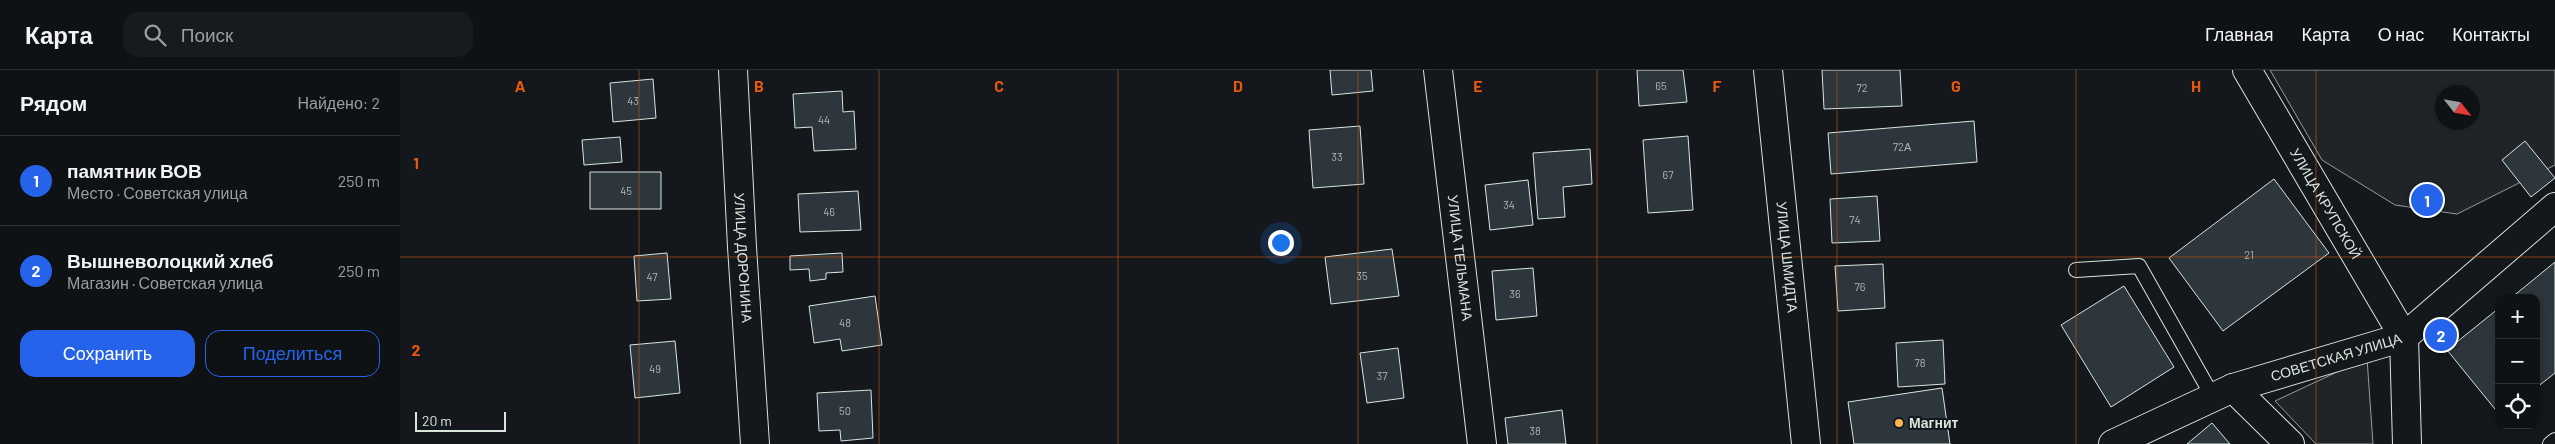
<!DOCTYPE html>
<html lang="ru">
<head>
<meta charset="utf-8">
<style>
  :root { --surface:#0f1215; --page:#181b1e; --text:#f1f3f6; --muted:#9b9ea0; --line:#2f3234; --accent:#2563eb }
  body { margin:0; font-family:Barlow,sans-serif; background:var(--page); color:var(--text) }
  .controls { position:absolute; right:15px; bottom:15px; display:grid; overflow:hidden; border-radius:10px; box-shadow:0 2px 8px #0003 }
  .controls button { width:45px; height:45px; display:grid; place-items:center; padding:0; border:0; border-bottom:1px solid var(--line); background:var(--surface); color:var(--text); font:25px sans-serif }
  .compass { position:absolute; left:2035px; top:15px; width:45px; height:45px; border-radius:50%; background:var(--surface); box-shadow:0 2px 8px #0003; rotate:121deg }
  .scale { position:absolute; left:15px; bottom:12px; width:91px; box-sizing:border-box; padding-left:5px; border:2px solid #d8e6dc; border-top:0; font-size:14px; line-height:18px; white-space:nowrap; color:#d8e6dc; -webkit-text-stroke:4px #14181c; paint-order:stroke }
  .you { position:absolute; left:880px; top:172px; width:18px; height:18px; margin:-12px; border:4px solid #fff; border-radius:50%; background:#1a73e8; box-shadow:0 0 0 8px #1a73e833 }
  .badge { display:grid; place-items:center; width:32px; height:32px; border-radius:50%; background:var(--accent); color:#fff; font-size:16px; font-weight:700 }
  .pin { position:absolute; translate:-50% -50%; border:2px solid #fff; box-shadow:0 1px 5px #0006 }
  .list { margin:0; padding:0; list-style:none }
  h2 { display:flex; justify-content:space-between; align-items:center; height:65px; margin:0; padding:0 20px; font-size:21px }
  h2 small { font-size:16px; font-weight:400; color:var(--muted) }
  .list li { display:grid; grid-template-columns:32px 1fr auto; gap:15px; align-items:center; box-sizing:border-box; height:90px; padding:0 20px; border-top:1px solid var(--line) }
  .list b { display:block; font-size:19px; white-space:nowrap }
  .list p { margin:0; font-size:16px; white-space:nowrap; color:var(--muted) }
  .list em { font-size:16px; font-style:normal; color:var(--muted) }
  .actions { display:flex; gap:10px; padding:15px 20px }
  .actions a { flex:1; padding:11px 0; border:1px solid var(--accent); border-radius:15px; text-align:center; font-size:18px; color:var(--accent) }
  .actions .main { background:var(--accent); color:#fff }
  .icon { flex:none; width:28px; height:28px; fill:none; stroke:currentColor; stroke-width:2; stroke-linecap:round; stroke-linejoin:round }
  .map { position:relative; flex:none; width:2155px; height:374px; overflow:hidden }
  header { display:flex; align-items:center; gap:30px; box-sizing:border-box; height:70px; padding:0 25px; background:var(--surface); border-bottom:1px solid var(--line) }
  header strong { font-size:24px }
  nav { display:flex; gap:28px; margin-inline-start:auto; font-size:18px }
  .search { width:350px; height:45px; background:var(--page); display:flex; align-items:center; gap:12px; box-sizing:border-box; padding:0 18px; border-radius:15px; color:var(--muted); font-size:19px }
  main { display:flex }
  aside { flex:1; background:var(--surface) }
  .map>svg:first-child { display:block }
  .green { fill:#202428; stroke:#939e99; fill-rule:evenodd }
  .building { fill:#2c363c; stroke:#d8e6dc }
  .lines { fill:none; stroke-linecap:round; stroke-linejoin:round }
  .lane-casing { stroke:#d8e6dc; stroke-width:16 }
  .street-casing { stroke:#d8e6dc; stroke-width:30 }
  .primary-casing { stroke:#d8e6dc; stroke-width:30 }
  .lane { stroke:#14181c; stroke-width:14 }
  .street { stroke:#14181c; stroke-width:28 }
  .primary { stroke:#14181c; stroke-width:28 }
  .grid { fill:none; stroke:#e8590c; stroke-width:1; stroke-opacity:0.55 }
  .poi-dot { fill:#ffb74d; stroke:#14181c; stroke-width:2 }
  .labels { text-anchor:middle; stroke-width:4; stroke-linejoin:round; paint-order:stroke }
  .number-label { font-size:11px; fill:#adbab4 }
  .street-label { font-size:14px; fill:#d8e6dc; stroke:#14181c }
  .poi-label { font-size:14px; font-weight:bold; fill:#d8e6dc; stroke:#14181c; text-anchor:start }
  .grid-label { font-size:16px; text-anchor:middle; font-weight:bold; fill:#e8590c; stroke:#14181c; stroke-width:4; stroke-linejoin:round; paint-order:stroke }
</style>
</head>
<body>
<header>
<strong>Карта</strong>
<div class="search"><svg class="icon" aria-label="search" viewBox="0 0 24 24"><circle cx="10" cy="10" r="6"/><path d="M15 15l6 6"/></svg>Поиск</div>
<nav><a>Главная</a><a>Карта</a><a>О нас</a><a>Контакты</a></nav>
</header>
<main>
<aside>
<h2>Рядом<small>Найдено: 2</small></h2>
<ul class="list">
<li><span class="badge">1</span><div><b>памятник ВОВ</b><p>Место · Советская улица</p></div><em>250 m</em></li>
<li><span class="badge">2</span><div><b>Вышневолоцкий хлеб</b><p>Магазин · Советская улица</p></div><em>250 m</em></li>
</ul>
<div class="actions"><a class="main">Сохранить</a><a>Поделиться</a></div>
</aside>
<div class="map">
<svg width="2155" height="374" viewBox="0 0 2155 374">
  <rect width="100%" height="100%" fill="#14181c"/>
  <!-- green -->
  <path class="green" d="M1870 0H2155V95L2057 144 1995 135 1922 90ZM2042 22H2072V52H2042Z
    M1967 288 1973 374H1916L1875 331Z"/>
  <!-- building -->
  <path class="building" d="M930 0H971L973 21 932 25Z
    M1237 0H1283L1287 32 1239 36Z
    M1422 0H1500L1502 36 1424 39Z
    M253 9 256 48 213 52 210 13Z
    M442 21 443 42 454 41 456 79 414 81 412 57 395 58 393 24Z
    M1574 51 1577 92 1431 104 1428 63Z
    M960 56 964 114 913 118 909 60Z
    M1288 66 1293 140 1248 143 1243 70Z
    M220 67 222 92 184 95 182 70Z
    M2125 71 2155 108 2131 127 2102 90Z
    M1190 79 1192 114 1163 117 1165 147 1138 149 1133 83Z
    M190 102H261V139H190Z
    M1874 109 1929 183 1823 261 1769 188Z
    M1128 110 1133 155 1090 160 1085 115Z
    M458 121 461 160 400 162 398 124Z
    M1477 126 1480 171 1432 173 1430 129Z
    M992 179 999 226 931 234 925 187Z
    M267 183 271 229 237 231 234 186Z
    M442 183 443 202 426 203V209L410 211 409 199 390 200V186Z
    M2155 192V303L2136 318V228H2111Z
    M1483 194 1485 238 1438 241 1435 196Z
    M1133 198 1137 246 1096 250 1092 201Z
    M1724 216 1774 297 1711 337 1661 255Z
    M475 226 482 275 442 281 440 269 414 273 409 236Z
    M2099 238V344L2047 280Z
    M1543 270 1545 314 1498 317 1496 273Z
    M275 271 280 323 235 328 230 275Z
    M998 278 1004 328 967 333 960 283Z
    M1542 318 1550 374H1454L1448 332Z
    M471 320 473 368 441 371 440 360 419 361 417 323Z
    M1162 340 1166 374H1108L1105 348Z
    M1812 353 1830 374H1787Z"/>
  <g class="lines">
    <!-- lane casing -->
    <g class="lane-casing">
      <path id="lane" d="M1676 200 1739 196 1813 327
        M2150 374 2155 370"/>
    </g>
    <!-- street casing -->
    <g class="street-casing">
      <g id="street">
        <path id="s1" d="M333 0 342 177 355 374"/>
        <path id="s2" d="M1038 0 1082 374"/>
        <path id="s3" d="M1847 0 2004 267 2007 374"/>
        <path d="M1833 318 1890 374"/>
        <path id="s4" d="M1713 374 1833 318 2004 267 2155 137"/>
      </g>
    </g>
    <!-- primary casing -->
    <g class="primary-casing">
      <g id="primary">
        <path id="s5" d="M1368 0 1406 374"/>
      </g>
    </g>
    <!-- lane -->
    <use href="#lane" class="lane"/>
    <!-- street -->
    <use href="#street" class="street"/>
    <!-- primary -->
    <use href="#primary" class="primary"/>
  </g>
  <!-- grid -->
  <path class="grid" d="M239 0V374M479 0V374M718 0V374M958 0V374M1197 0V374M1437 0V374M1676 0V374M1916 0V374M0 187H2155"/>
  <!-- markers -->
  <circle class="poi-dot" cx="1499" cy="353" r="5"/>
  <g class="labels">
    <!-- number labels -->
    <g class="number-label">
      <text x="1261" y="20">65</text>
      <text x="1462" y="22">72</text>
      <text x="233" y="35">43</text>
      <text x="424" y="54">44</text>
      <text x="1502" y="81">72А</text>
      <text x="937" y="91">33</text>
      <text x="1268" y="109">67</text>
      <text x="226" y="125">45</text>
      <text x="1109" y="139">34</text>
      <text x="429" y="146">46</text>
      <text x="1455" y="154">74</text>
      <text x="1849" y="189">21</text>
      <text x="962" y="210">35</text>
      <text x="252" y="211">47</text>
      <text x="1460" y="221">76</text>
      <text x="1115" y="228">36</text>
      <text x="445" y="257">48</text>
      <text x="1520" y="297">78</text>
      <text x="255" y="303">49</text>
      <text x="982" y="310">37</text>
      <text x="445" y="345">50</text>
      <text x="1135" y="365">38</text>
    </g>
    <!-- street labels -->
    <g class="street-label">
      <text dy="5" stroke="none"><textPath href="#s3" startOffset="155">УЛИЦА КРУПСКОЙ</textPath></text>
      <text dy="5" stroke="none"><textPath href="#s1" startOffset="188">УЛИЦА ДОРОНИНА</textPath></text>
      <text dy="5" stroke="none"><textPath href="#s2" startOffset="189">УЛИЦА ТЕЛЬМАНА</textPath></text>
      <text dy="5" stroke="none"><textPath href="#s5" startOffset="188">УЛИЦА ШМИДТА</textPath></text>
      <text dy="5" stroke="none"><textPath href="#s4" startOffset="240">СОВЕТСКАЯ УЛИЦА</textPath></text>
    </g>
    <!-- poi labels -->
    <g class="poi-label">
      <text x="1509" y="358">Магнит</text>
    </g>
  </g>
  <g class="grid-label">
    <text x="120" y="22">A</text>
    <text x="359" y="22">B</text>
    <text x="599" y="22">C</text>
    <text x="838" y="22">D</text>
    <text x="1078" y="22">E</text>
    <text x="1317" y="22">F</text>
    <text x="1556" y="22">G</text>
    <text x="1796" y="22">H</text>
    <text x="16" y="99">1</text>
    <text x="16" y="286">2</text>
  </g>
</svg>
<div class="controls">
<button>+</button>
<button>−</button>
<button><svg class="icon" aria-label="locate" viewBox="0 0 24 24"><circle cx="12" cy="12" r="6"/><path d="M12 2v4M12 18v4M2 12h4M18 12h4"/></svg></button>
</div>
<svg class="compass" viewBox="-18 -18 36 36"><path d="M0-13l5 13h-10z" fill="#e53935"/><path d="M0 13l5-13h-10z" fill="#9b9ea0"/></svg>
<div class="scale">20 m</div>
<div class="you"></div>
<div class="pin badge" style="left:2027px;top:130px">1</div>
<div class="pin badge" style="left:2041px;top:265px">2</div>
</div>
</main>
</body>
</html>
